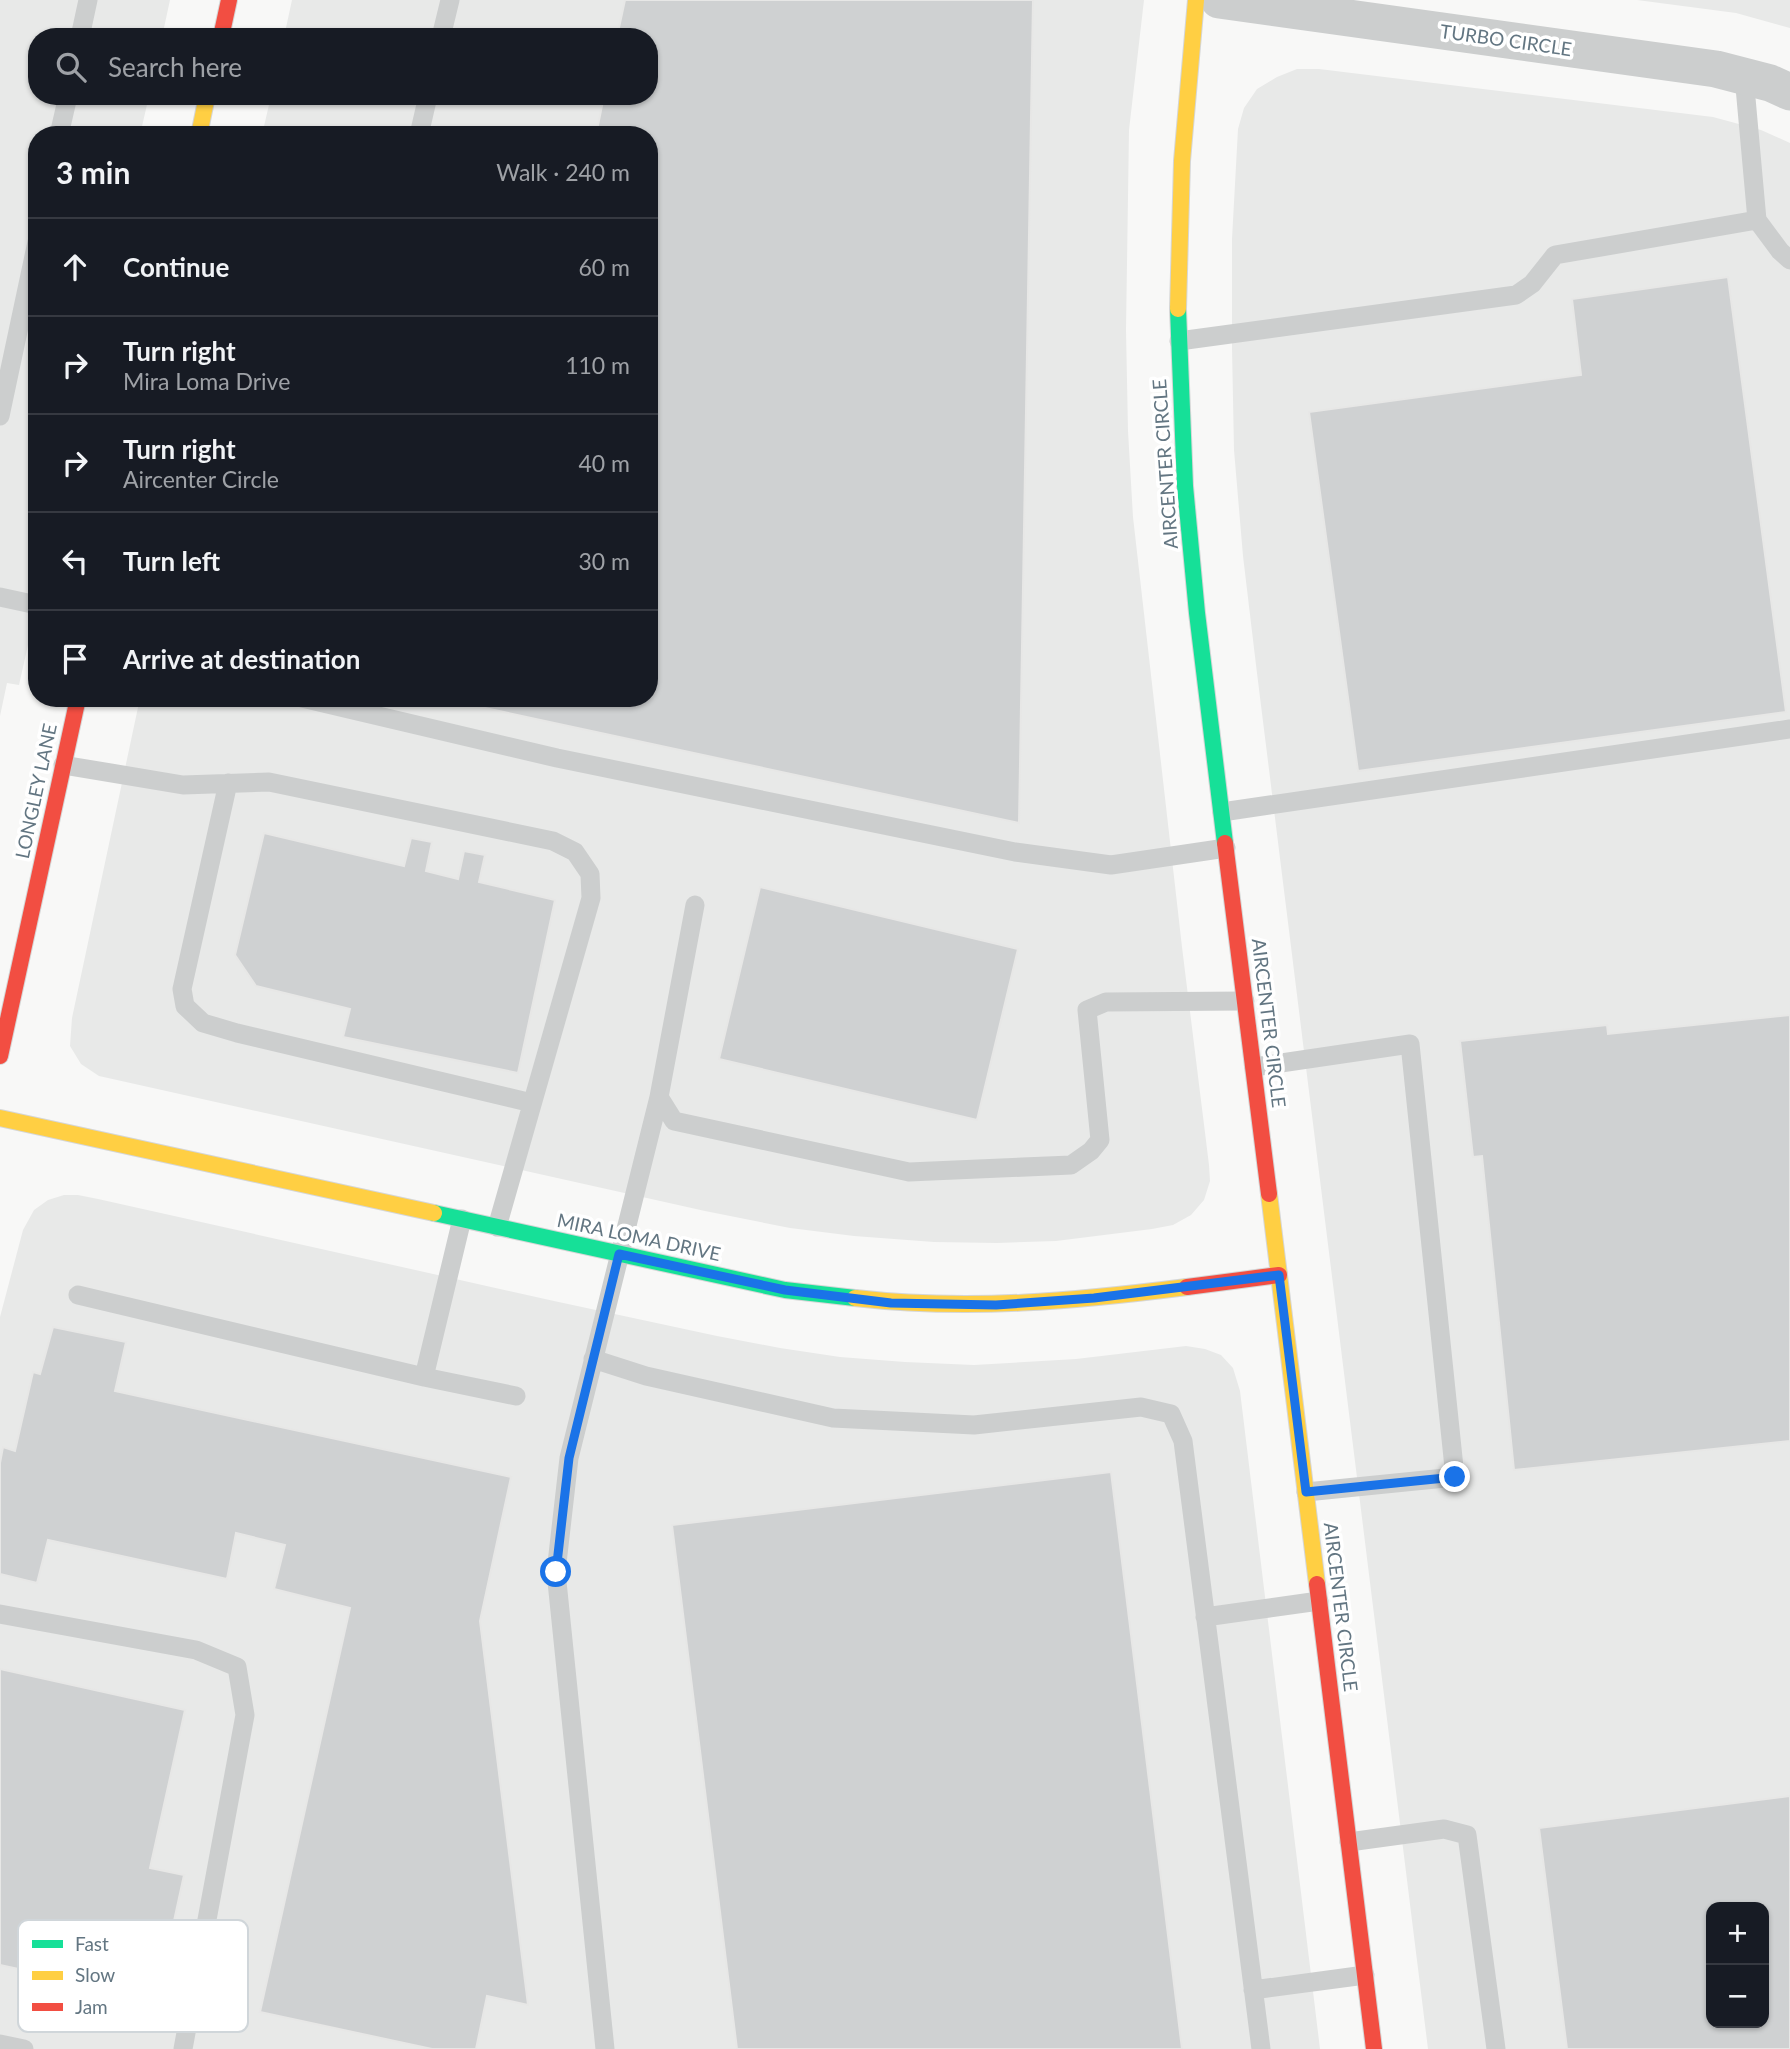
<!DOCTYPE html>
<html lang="en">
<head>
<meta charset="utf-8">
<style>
  :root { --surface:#171b24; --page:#20242c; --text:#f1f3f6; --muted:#9ea1a6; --line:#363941 }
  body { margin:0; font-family:Lato,sans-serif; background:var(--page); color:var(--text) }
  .controls { position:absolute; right:21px; bottom:21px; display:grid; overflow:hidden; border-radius:14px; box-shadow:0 2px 5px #0004 }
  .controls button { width:63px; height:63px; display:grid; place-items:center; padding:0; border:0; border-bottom:2px solid var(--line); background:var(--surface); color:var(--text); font:35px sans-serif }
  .stop { position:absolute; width:21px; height:21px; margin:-16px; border:5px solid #1a73e8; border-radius:50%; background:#fff }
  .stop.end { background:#1a73e8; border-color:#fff; box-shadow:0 2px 7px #0008 }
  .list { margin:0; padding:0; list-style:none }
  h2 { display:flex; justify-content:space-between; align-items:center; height:91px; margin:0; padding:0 28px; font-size:30px }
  h2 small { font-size:23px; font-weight:400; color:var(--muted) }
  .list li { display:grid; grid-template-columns:46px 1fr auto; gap:21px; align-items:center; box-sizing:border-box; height:98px; padding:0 28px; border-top:2px solid var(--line) }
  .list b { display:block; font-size:26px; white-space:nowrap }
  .list p { margin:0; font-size:23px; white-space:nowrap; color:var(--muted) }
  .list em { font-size:23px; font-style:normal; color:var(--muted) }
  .icon { flex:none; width:38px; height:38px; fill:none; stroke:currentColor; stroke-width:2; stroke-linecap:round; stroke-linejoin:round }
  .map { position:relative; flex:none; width:1790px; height:2049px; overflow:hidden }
  .search { position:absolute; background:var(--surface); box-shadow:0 2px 5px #0004; left:28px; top:28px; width:630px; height:77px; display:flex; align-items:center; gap:18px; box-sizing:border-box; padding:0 24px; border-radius:28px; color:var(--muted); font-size:26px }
  .panel { position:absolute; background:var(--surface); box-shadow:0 2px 5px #0004; left:28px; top:126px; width:630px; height:581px; border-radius:28px }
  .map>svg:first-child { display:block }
  .built { fill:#e8e9e8; fill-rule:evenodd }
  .building { fill:#cfd1d2; stroke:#e7e7e6; stroke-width:2; fill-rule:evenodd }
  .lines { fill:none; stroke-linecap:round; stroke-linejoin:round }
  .fast-casing { stroke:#d5d6d6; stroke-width:18 }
  .slow-casing { stroke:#d5d6d6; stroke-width:18 }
  .jam-casing { stroke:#d5d6d6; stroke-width:18 }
  .lane { stroke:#cccece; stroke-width:19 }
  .street { stroke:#cccece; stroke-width:37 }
  .fast { stroke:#16e098; stroke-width:16 }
  .slow { stroke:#ffcf43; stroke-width:16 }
  .jam { stroke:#f24e42; stroke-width:16 }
  .route { stroke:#1a73e8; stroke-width:9 }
  .labels { text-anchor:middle; stroke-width:7; stroke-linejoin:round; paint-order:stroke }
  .street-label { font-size:19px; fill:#637682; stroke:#fff }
  .key { fill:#fff; stroke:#d0d6da; stroke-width:2 }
  .key-label { font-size:19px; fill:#637682 }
</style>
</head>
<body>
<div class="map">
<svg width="1790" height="2049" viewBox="0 0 1790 2049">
  <rect width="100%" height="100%" fill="#f8f8f7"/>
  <!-- built -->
  <path class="built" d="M0 0H170L162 37H37V96H149L140 135H37V605L19 685 7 683 0 716Z
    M292 0H1144L1129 130 1126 330 1128 431 1133 517 1182 947 1209 1165 1210 1181 1204 1200 1191 1215 1173 1225 1152 1229 1056 1241 997 1243 934 1242 854 1236 790 1228 705 1211 99 1076 81 1064 70 1046 72 1018 140 698H649V135H262L271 96H649V37H284Z
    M1637 0H1790V28L1736 13Z
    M1297 69H1319L1713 117 1761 130 1790 143V2049H1428L1256 665 1243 556 1234 450 1232 348V239L1238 129 1244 108 1257 89 1277 77ZM1711 1907H1764V2023H1711Z
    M64 1195H78L98 1199 554 1301 717 1336 780 1348 840 1357 905 1362 974 1365 1076 1359 1186 1346 1205 1349 1221 1355 1233 1368 1240 1391 1320 2049H0V1317L23 1230 34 1210 48 1200Z"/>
  <!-- building -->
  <path class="building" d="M625 0H1033L1019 823 471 705 473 698H649V135H596L604 96H649V37H617Z
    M1728 277 1786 712 1358 771 1309 412 1581 375 1572 299Z
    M264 833 404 866 411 838 432 842 426 871 458 879 464 851 485 855 479 882 555 900 518 1073 343 1037 350 1009 256 986 235 955Z
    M760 887 1018 949 977 1120 719 1059Z
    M1790 1015V1441L1514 1470 1482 1156 1473 1157 1460 1041 1607 1025 1608 1034Z
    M53 1327 126 1342 115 1391 511 1477 480 1621 528 2005 487 1996 476 2049H432L260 2012 350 1608 274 1589 285 1545 236 1533 227 1579 48 1540 37 1583 0 1574V1463L3 1447 15 1451 33 1372 40 1374Z
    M1111 1472 1182 2049H737L672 1525Z
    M0 1669 185 1710 150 1868 184 1875 157 1999 0 1965Z
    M1790 1796V2049H1567L1539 1828ZM1711 1907H1764V2023H1711Z"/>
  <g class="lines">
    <!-- fast casing -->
    <g class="fast-casing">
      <path id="fast" d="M1178 309 1185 486 1197 613 1225 843
        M434 1213 785 1290 855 1298"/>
    </g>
    <!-- slow casing -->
    <g class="slow-casing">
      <path id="slow" d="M199 135 207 96
        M1178 309 1182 161 1196 0
        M0 1118 434 1213
        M1269 1194 1317 1584
        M855 1298C968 1311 1076 1301 1187 1287"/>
    </g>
    <!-- jam casing -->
    <g class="jam-casing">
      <path id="jam" d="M221 37 229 0
        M1225 843 1269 1194
        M0 1056 78 698
        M1187 1287 1279 1275
        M1317 1584 1374 2049"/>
    </g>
    <!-- lane -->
    <path class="lane" d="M80 37 88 0
      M441 37 450 0
      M1744 76 1757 220
      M59 135 68 96
      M419 135 428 96
      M1179 341 1516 295 1532 284 1555 255 1757 220 1780 251 1790 260
      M0 416 37 242
      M0 597 37 605
      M302 698 557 758 1015 852 1111 865 1226 848
      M63 765 183 785 269 782 553 841 575 852 590 874 591 898 497 1227
      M228 783 182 989 185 1006 203 1023 237 1033 532 1103
      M1222 812 1790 729
      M695 905 659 1097 674 1121 909 1172 1071 1165 1091 1151 1100 1140 1087 1010 1106 1002 1245 1001
      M1254 1067 1410 1044 1455 1477 1306 1492
      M462 1219 424 1377 516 1396
      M78 1295 424 1377
      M593 1359 646 1376 833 1418 974 1425 1141 1407 1171 1414 1183 1441 1261 2049
      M0 1614 196 1650 237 1667 245 1715 183 2049
      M1205 1617 1319 1601
      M1349 1842 1444 1829 1467 1835 1496 2049
      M1253 1990 1365 1975
      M0 2044 24 2049
      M605 2049 556 1572 569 1458 659 1097"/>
    <!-- street -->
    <path class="street" d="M1219 0 1716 69 1770 83 1790 92"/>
    <!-- fast -->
    <use href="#fast" class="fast"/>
    <!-- slow -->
    <use href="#slow" class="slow"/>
    <!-- jam -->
    <use href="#jam" class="jam"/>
  </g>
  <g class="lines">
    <!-- route -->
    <path class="route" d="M556 1572 569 1458 619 1254 785 1290 891 1303 996 1305 1094 1298 1279 1275 1306 1492 1455 1477"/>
  </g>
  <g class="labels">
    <!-- street labels -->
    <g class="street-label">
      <text transform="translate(1506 40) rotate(8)" y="7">TURBO CIRCLE</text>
      <text transform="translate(1165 464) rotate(-94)" y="7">AIRCENTER CIRCLE</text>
      <text transform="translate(36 791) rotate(-78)" y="7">LONGLEY LANE</text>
      <text transform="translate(1269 1023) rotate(83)" y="7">AIRCENTER CIRCLE</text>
      <text transform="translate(639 1237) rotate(12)" y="7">MIRA LOMA DRIVE</text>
      <text transform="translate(1341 1607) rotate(83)" y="7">AIRCENTER CIRCLE</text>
    </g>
  </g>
  <!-- legend -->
  <rect x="18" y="1920" width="230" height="112" rx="10" class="key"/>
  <rect x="32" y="1940" width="31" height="8" fill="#16e098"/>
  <rect x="32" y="1971" width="31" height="9" fill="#ffcf43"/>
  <rect x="32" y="2003" width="31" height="8" fill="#f24e42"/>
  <g class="key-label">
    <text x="75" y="1951">Fast</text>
    <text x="75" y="1982">Slow</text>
    <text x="75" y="2014">Jam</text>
  </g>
</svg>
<div class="controls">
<button>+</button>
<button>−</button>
</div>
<div class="stop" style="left:556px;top:1572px"></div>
<div class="stop end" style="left:1455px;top:1477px"></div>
<div class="search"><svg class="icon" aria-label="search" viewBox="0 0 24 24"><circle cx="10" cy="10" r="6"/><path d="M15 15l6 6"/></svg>Search here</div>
<section class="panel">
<h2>3 min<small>Walk · 240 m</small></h2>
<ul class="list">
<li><svg class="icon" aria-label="ahead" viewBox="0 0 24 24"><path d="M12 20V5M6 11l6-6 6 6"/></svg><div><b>Continue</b></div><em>60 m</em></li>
<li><svg class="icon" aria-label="right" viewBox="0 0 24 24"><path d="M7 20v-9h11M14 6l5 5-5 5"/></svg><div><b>Turn right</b><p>Mira Loma Drive</p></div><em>110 m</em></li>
<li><svg class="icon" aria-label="right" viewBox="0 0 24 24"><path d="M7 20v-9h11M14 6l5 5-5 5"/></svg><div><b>Turn right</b><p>Aircenter Circle</p></div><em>40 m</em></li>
<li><svg class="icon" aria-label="left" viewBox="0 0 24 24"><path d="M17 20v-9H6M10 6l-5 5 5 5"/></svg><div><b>Turn left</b></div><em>30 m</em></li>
<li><svg class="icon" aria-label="arrive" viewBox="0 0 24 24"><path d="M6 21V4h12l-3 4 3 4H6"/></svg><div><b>Arrive at destination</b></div></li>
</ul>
</section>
</div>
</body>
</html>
